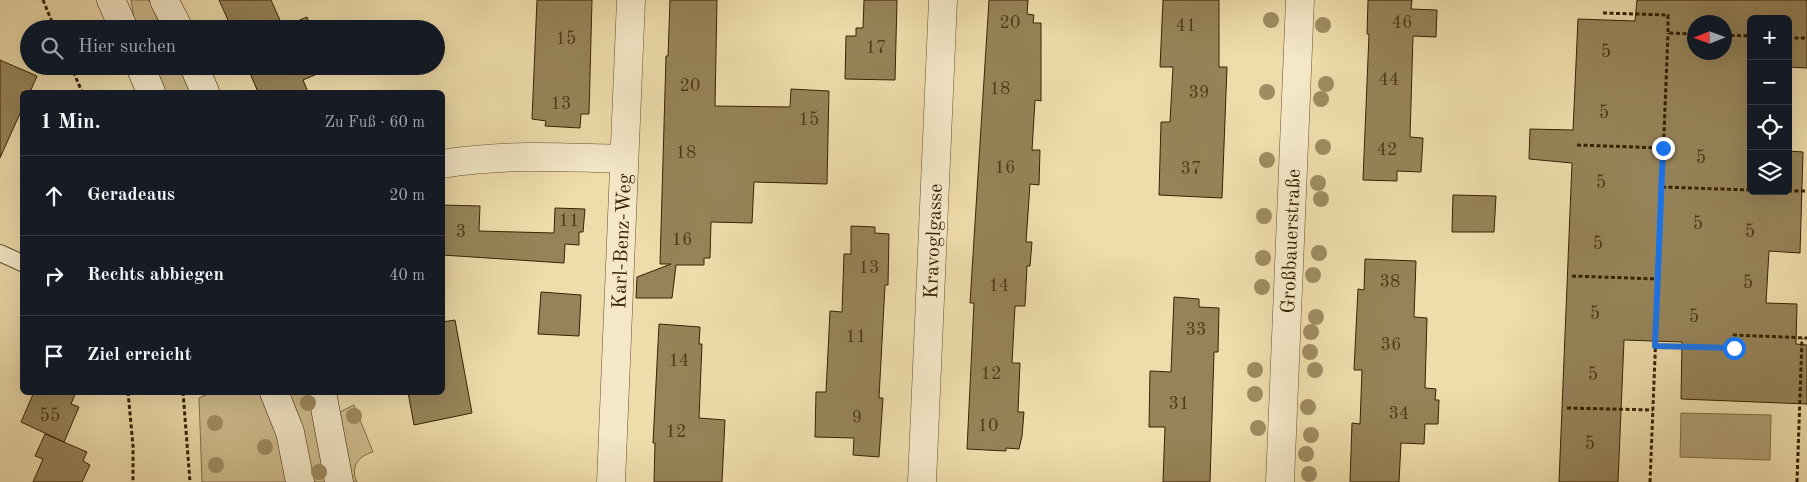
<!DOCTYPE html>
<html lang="de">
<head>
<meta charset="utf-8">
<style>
  :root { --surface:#171b24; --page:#20242c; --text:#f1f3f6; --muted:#9ea1a6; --line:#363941 }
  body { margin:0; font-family:"Old Standard TT",serif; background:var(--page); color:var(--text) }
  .controls { position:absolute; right:15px; top:15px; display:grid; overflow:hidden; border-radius:8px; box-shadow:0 5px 20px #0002 }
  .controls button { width:45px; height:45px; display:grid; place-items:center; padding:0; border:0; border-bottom:1px solid var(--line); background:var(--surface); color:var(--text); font:25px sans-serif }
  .compass { position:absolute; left:1687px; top:15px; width:45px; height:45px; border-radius:50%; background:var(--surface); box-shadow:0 5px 20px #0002; rotate:269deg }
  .stop { position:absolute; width:15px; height:15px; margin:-11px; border:4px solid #1a73e8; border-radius:50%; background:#fff }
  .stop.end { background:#1a73e8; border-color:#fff; box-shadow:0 1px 5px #0008 }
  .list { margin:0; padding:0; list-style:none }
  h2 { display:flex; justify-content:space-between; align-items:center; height:65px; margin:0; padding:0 20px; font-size:21px }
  h2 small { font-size:16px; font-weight:400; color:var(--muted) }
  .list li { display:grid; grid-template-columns:32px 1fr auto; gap:15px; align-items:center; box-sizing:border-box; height:80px; padding:0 20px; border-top:1px solid var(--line) }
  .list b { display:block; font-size:19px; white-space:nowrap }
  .list em { font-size:16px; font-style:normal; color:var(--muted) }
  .icon { flex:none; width:28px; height:28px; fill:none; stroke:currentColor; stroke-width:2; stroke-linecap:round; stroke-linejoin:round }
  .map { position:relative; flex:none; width:1807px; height:482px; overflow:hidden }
  .search { position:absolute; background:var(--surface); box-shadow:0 5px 20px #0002; left:20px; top:20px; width:425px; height:55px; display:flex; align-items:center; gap:12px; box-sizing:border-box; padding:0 18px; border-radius:28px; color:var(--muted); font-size:19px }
  .panel { position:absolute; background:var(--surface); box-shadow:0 5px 20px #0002; left:20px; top:90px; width:425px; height:305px; border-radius:8px }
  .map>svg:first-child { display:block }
  .green { fill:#cfbc8d; stroke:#846f48 }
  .water { fill:#b09d71; stroke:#806c45 }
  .building { fill:#978359; stroke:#382202; fill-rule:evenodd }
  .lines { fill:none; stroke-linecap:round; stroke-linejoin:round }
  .lane-casing { stroke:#66502c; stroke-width:18 }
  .street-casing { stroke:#66502c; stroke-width:29 }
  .secondary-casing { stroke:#382202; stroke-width:29 }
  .path { stroke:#382202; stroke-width:3; stroke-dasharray:4 2.5; stroke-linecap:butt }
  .lane { stroke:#f4e8c8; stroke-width:16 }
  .street { stroke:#f4e8c8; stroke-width:28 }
  .secondary { stroke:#f4e8c8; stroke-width:28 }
  .tree { fill:#9f8b61 }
  .route { stroke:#1a73e8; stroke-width:6 }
  .labels { text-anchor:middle; stroke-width:4; stroke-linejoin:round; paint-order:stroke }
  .number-label { font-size:18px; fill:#503a18 }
  .street-label { font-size:20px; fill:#382202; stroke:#f4e8c8 }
</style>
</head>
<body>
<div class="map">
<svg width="1807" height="482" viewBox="0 0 1807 482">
  <rect width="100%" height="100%" fill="#eedcaa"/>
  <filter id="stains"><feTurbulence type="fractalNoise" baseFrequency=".004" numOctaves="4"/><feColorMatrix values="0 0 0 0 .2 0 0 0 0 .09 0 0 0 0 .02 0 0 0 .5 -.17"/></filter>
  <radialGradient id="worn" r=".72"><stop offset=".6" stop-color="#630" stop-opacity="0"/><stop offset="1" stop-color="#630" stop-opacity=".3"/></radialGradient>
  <!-- green -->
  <path class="green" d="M131 0H149L162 29H138L134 19Z
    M153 66H179L191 92H164Z
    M210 393H262L276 429 291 482H202L199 398Z
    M289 393H312L330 482H312Z
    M354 405 373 452C358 456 350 467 357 482H350L336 414Z"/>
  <!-- water -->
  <path class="water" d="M1681 413 1771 415 1770 460 1680 457Z"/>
  <!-- building -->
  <path class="building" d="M219 0H271L283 27 307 17 312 29H232Z
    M537 0H592L589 114H581L580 128 545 126 546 121 532 119Z
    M670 0H717L715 106 790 107 791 89 829 91 827 184 754 182 752 223 711 222 710 258H704V265H676L672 298H636L637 277 671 264H660L666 56H668Z
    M864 0H897L895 80 845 79 846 36H856V28H863Z
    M989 0H1028L1027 14 1034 15 1033 23H1041V101L1035 100 1032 150H1040L1039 185 1030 184 1026 242H1032L1030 266H1027L1025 306H1015L1012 363H1020L1018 412H1024L1022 436 1019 449 1006 448V451L967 449 974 303H970Z
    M1163 0H1219V67H1227L1222 198 1159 195 1161 122H1170L1173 67H1160Z
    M1368 0H1412L1411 9 1437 10 1436 37 1413 36 1410 137 1423 138 1421 172 1397 171V181L1363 180 1369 34H1367Z
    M1637 0H1807V68L1788 67V19H1751V191H1788V151L1803 152 1800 253 1769 251 1766 303 1797 304 1796 344 1807 345V404L1681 399 1682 342 1624 340 1618 482H1559L1572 163 1529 159 1530 129 1573 130 1578 19 1635 21ZM1694 22H1724V52H1694Z
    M0 60 37 76 30 92H22V109L0 158Z
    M247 66H328L329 69 303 80 308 92H258Z
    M1453 195 1496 196 1494 232H1452Z
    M442 205 480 206 479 231 554 233 555 208 585 209 583 232H579V245L565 244 564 263 442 255Z
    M851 226 875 227V233L889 234 888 285H885L879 398H883L879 457 853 455 854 438 815 437 816 392H826L830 311 842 312 844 254H851Z
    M1365 259 1416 261 1414 317 1427 318 1425 388 1436 389 1435 400H1439L1438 424H1425L1424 444 1401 443 1399 482H1350L1352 423 1360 424 1362 370H1354L1358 289 1364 290Z
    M541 292 581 295 579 336 538 334Z
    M1174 297 1199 299V307L1219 308 1218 352H1214L1210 482H1163L1165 427H1149L1150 371 1171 372Z
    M455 320 472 413 414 425 408 392H442V322Z
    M659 324 700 327 699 344H702L699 418 725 420 722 482H654L655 443H653Z
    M34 392H76L71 404 79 407 64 442 21 422Z
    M45 434 87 452 83 461 90 465 82 482H33L43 459 35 456Z"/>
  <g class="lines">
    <!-- lane casing -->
    <g class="lane-casing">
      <path id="lane" d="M0 253 22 263"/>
    </g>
    <!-- street casing -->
    <g class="street-casing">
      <g id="street">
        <path d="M442 164C503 154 563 157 624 159"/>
        <path id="s1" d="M611 482 631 0"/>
        <path id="s2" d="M922 482 943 0"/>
        <path id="s3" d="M1280 482 1300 0"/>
      </g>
    </g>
    <!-- secondary casing -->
    <g class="secondary-casing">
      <path id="secondary" d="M111 0 124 29
        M164 0 179 29
        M140 66 151 92
        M194 66 205 92
        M274 392 290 432 300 482
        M322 392 339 482"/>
    </g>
    <!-- path -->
    <path class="path" d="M43 0 55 29
      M1603 13 1668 15V33L1694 34
      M1724 35 1751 36
      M1788 38H1807
      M71 66 82 92
      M1577 145 1663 148
      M1662 187 1751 190
      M1788 191H1807
      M1572 276 1658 279
      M1655 346 1734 348V335L1807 338
      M128 392 133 446V482
      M183 392 190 482
      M1567 408 1653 410
      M1650 482 1668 33
      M1797 482 1802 338"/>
    <!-- lane -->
    <use href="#lane" class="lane"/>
    <!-- street -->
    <use href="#street" class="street"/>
    <!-- secondary -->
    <use href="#secondary" class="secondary"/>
  </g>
  <!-- trees -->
  <g class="tree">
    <circle cx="1271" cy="20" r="8"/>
    <circle cx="1323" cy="25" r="8"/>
    <circle cx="1326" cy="84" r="8"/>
    <circle cx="1267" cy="92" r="8"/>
    <circle cx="1321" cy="99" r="8"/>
    <circle cx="1323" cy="147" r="8"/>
    <circle cx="1267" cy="160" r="8"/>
    <circle cx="1318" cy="183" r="8"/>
    <circle cx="1321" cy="199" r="8"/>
    <circle cx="1264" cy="216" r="8"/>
    <circle cx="1319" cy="253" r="8"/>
    <circle cx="1263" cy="258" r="8"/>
    <circle cx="1313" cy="275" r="8"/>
    <circle cx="1262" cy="287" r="8"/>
    <circle cx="1316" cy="317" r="8"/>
    <circle cx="1311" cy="332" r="8"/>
    <circle cx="1310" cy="352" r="8"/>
    <circle cx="1255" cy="370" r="8"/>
    <circle cx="1315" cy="370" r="8"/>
    <circle cx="1255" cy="394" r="8"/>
    <circle cx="308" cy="403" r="8"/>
    <circle cx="1308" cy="407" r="8"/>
    <circle cx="354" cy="416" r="8"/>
    <circle cx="215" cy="423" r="8"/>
    <circle cx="1258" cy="428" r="8"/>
    <circle cx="1311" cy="435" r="8"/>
    <circle cx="265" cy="447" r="8"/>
    <circle cx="1306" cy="454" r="8"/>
    <circle cx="216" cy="465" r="8"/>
    <circle cx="319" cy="472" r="8"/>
    <circle cx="1309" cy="474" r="8"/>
  </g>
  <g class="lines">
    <!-- route -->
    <path class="route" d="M1663 148 1655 346 1734 348"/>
  </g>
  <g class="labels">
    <!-- number labels -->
    <g class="number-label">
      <text x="1010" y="28">20</text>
      <text x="1402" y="28">46</text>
      <text x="1186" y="31">41</text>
      <text x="566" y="44">15</text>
      <text x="876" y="53">17</text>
      <text x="1606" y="57">5</text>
      <text x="1389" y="85">44</text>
      <text x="690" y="91">20</text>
      <text x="1000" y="94">18</text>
      <text x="1199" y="98">39</text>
      <text x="561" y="109">13</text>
      <text x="1604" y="118">5</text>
      <text x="809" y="125">15</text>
      <text x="1387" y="155">42</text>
      <text x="686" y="158">18</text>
      <text x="1701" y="163">5</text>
      <text x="1005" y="173">16</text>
      <text x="1191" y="174">37</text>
      <text x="1601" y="188">5</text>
      <text x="569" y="226">11</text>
      <text x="1698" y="229">5</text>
      <text x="461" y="237">3</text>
      <text x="1750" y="237">5</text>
      <text x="682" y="245">16</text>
      <text x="1598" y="249">5</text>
      <text x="869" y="273">13</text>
      <text x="1390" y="287">38</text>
      <text x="1748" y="288">5</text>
      <text x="999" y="291">14</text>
      <text x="1595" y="319">5</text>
      <text x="1694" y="322">5</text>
      <text x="1196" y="335">33</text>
      <text x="856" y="342">11</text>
      <text x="1391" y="350">36</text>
      <text x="679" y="366">14</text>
      <text x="991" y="379">12</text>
      <text x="1593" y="380">5</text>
      <text x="1179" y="409">31</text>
      <text x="1399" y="419">34</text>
      <text x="50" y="421">55</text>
      <text x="857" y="423">9</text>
      <text x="988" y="431">10</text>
      <text x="676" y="437">12</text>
      <text x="1590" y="449">5</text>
    </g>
    <!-- street labels -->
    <g class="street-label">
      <text dy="7" stroke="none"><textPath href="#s1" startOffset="241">Karl-Benz-Weg</textPath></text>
      <text dy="7" stroke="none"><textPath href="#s2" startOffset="241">Kravoglgasse</textPath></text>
      <text dy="7" stroke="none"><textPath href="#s3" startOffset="241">Großbauerstraße</textPath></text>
    </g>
  </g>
  <rect width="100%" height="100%" filter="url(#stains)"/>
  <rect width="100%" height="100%" fill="url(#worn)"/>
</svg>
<div class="controls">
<button>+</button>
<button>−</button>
<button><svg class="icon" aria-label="locate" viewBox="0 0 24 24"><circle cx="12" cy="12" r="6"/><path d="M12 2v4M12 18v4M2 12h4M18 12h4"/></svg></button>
<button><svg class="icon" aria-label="layers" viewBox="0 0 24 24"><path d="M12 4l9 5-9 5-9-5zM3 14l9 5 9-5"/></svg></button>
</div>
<svg class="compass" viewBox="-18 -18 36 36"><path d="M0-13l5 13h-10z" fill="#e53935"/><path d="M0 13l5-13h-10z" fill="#9ea1a6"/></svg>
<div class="stop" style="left:1734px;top:348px"></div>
<div class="stop end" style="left:1663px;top:148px"></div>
<div class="search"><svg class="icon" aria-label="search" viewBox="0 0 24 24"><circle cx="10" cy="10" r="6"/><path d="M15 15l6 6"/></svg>Hier suchen</div>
<section class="panel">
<h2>1 Min.<small>Zu Fuß · 60 m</small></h2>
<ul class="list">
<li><svg class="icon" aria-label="ahead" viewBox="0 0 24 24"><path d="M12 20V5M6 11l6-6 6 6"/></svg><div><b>Geradeaus</b></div><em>20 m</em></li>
<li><svg class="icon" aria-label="right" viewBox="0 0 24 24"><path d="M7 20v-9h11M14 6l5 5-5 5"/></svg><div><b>Rechts abbiegen</b></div><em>40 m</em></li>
<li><svg class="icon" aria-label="arrive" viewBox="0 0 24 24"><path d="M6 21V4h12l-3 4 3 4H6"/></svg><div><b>Ziel erreicht</b></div></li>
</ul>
</section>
</div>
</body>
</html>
